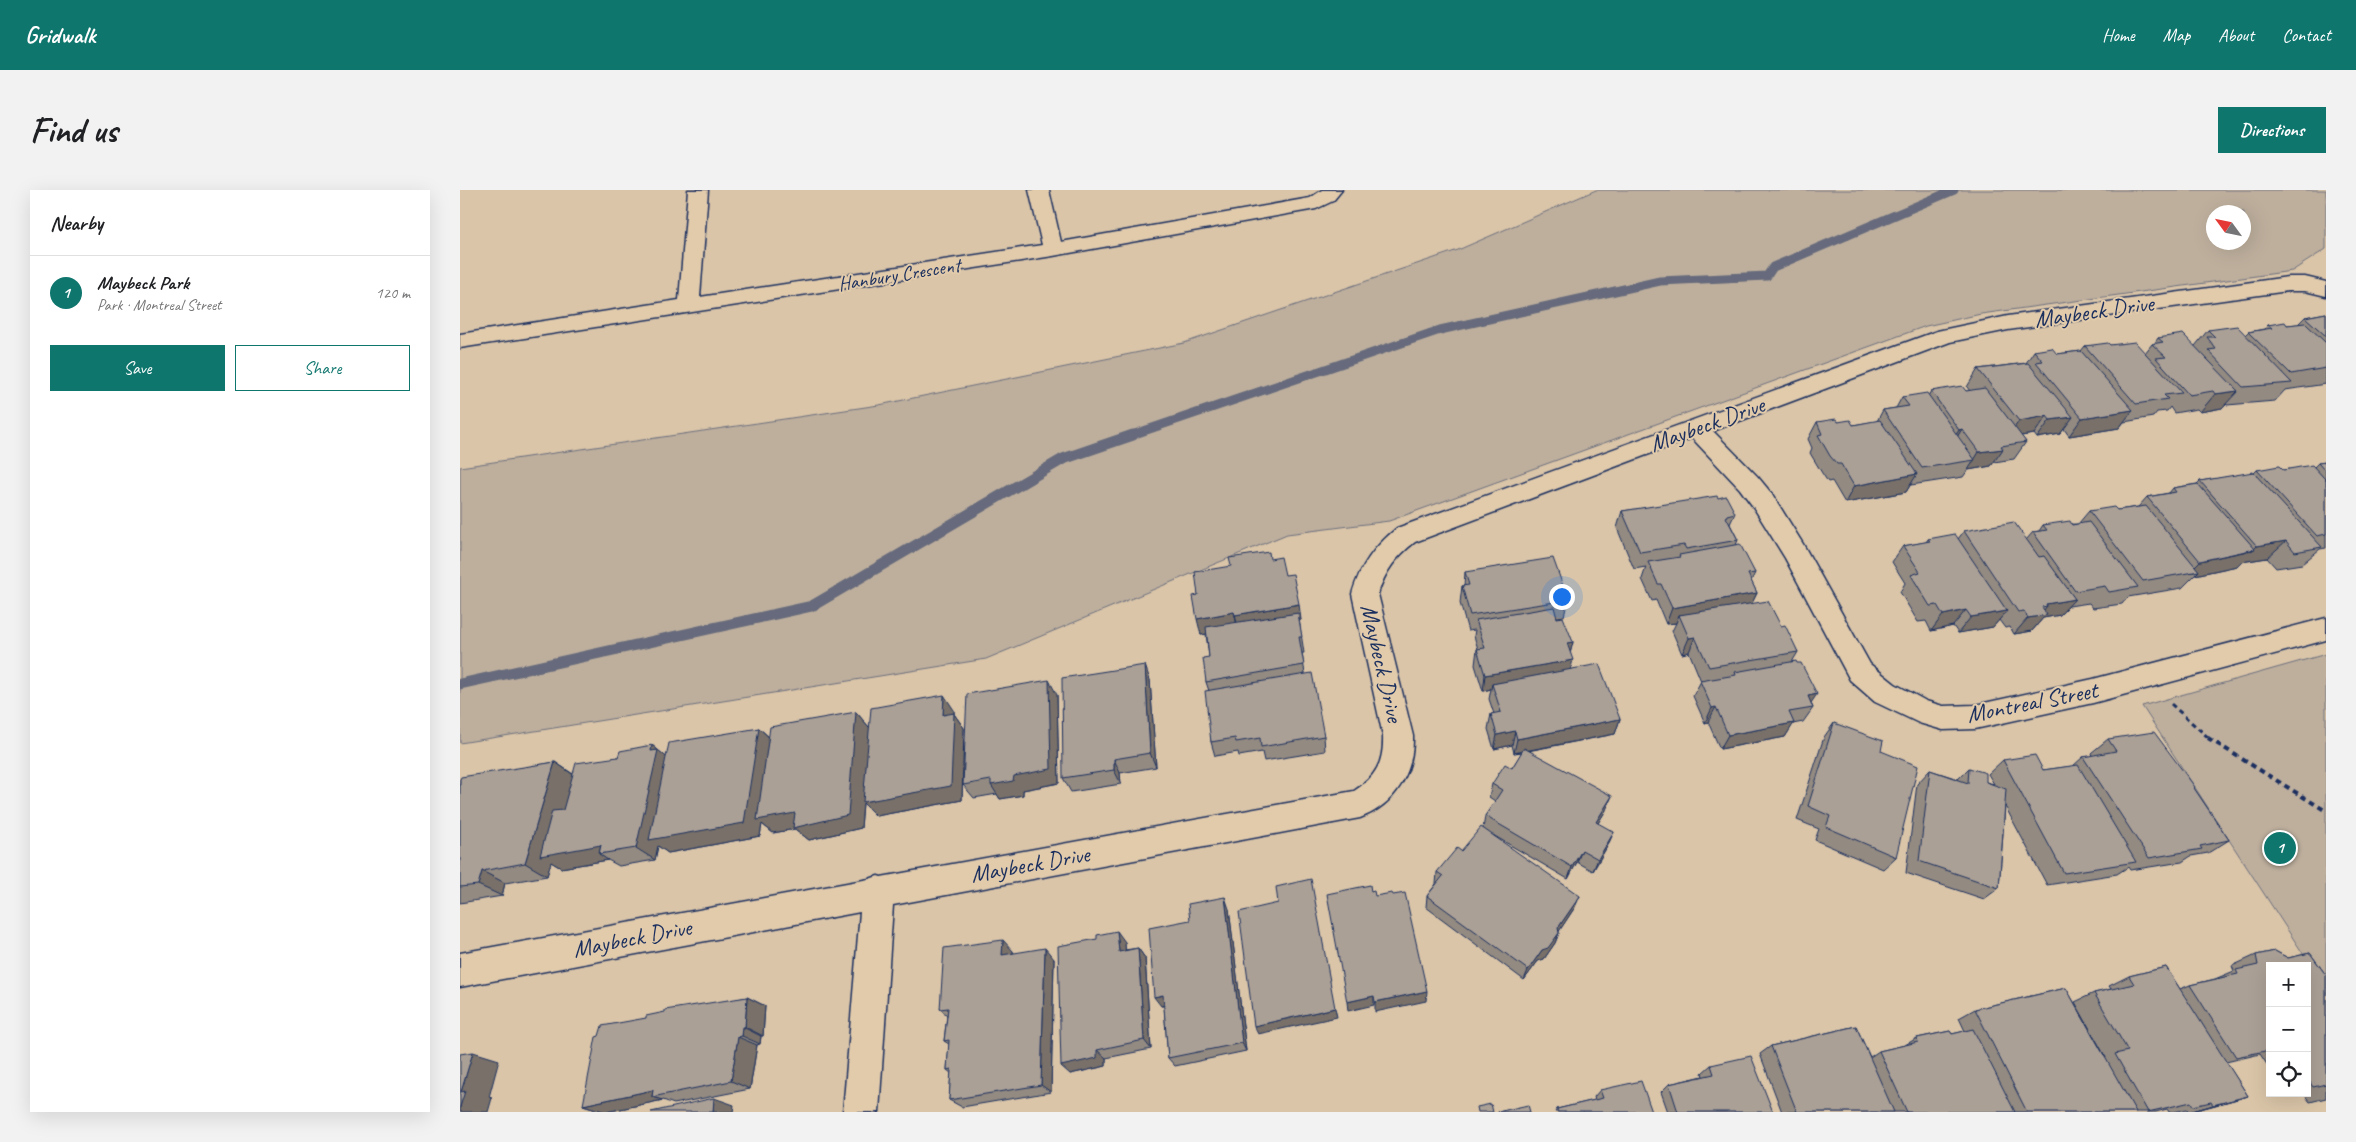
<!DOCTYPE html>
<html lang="en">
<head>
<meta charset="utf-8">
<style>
  :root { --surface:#fff; --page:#f2f2f2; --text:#202124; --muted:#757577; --line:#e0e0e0; --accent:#0f766e }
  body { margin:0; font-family:Caveat,sans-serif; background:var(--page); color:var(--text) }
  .controls { position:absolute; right:15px; bottom:15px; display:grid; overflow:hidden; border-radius:0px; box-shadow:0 5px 20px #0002 }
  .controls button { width:45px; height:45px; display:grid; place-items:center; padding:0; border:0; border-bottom:1px solid var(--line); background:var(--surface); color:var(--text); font:25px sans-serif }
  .compass { position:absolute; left:1746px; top:15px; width:45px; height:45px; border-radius:50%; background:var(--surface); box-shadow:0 5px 20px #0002; rotate:303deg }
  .you { position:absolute; left:1101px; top:406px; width:18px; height:18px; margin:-12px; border:4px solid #fff; border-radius:50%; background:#1a73e8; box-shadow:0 0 0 8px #1a73e833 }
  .badge { display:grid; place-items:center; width:32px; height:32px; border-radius:50%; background:var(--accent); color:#fff; font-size:16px; font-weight:700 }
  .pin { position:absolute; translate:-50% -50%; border:2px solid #fff; box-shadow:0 1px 5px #0006 }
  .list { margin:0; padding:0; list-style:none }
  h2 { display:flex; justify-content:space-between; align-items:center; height:65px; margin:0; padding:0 20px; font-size:21px }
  h2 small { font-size:16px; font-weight:400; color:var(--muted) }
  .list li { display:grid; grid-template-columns:32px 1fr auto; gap:15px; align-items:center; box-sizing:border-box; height:75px; padding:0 20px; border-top:1px solid var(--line) }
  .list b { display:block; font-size:19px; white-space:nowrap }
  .list p { margin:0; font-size:16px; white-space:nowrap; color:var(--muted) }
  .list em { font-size:16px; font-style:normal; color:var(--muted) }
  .actions { display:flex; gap:10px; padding:15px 20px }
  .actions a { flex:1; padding:11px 0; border:1px solid var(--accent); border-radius:0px; text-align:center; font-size:18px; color:var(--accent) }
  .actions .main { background:var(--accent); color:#fff }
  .icon { flex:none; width:28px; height:28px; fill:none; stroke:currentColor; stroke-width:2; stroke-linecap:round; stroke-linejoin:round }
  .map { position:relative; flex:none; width:1866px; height:922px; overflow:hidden; border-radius:0px }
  header { display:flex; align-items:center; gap:30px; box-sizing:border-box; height:70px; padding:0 25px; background:var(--accent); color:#fff }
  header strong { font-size:24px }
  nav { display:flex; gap:28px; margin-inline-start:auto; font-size:18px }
  .intro { display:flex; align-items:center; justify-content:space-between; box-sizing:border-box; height:120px; padding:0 30px }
  h1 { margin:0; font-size:35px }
  .button { padding:12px 22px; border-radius:0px; background:var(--accent); color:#fff; font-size:18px; font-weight:700 }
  main { display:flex; gap:30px; padding:0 30px }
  aside { flex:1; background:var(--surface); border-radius:0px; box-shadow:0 5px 20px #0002 }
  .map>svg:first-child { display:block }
  .green { fill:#beaf9d; stroke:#6c6f7e; fill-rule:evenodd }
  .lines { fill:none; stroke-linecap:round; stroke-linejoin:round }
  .stream-far1 { stroke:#666a7b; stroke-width:9 }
  .stream { stroke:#666a7b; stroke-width:11 }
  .street-casing { stroke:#1b2f5e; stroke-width:3 }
  .path-far1 { stroke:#1b2f5e; stroke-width:3; stroke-dasharray:5 4; stroke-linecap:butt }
  .path { stroke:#1b2f5e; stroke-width:4; stroke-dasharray:5.5 4.5; stroke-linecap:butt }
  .street { fill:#e2cbab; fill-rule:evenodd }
  .wall { fill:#938a81; stroke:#1b2f5e }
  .shaded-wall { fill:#787069; stroke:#1b2f5e }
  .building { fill:#aba096; stroke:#1b2f5e }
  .labels { text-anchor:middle; stroke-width:4; stroke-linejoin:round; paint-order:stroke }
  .far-street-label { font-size:20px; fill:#1b2f5e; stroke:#e2cbab }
  .street-label { font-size:24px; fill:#1b2f5e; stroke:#e2cbab }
</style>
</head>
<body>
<header>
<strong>Gridwalk</strong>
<nav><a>Home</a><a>Map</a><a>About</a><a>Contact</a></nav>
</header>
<div class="intro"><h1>Find us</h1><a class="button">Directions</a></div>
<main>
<aside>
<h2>Nearby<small></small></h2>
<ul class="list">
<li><span class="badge">1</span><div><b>Maybeck Park</b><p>Park · Montreal Street</p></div><em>120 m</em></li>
</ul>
<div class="actions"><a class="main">Save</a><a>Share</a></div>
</aside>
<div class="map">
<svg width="1866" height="922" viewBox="0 0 1866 922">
  <rect width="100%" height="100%" fill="#dac5a8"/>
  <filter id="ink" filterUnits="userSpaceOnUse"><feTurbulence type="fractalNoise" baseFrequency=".02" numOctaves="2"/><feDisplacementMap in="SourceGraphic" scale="10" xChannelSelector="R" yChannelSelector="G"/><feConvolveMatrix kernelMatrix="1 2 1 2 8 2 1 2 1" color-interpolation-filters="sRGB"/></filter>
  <g filter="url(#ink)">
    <!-- green -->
    <path class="green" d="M1136 0H1866V59L1832 81 1521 124 1466 136 929 331 827 344 526 469 0 553V277L419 215 724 153 998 60ZM1754 22H1784V52H1754Z
      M1866 464V799L1682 516Z"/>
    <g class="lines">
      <!-- stream-far1 -->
      <path class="stream-far1" d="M669 246 980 140 1200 91 1307 86 1313 77 1494 0"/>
      <!-- stream -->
      <path class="stream" d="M0 494 352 416 603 269 673 245"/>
      <!-- street casing -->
      <g class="street-casing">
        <path id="street" d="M228 0H248L240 107 582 55 569 0H589L601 52 850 8 862 0H882L873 11 856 19 593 66 0 158V144L219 110Z
          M1828 87H1845L1866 92V106L1845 101H1828L1548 140 1490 152 1253 241 1298 287 1312 304 1343 354 1410 474 1435 494 1466 511 1483 516 1515 515 1633 489 1866 428V450L1633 513 1515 539 1483 540 1459 533 1415 512 1390 490 1325 368 1294 318 1280 299 1232 248 955 352C936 367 925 381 918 404L953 546C954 583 935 615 900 628L433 715 419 922H383L400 722 0 797V763L409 689 418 686 421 687 894 601C916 587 924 572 923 546L892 404C900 376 914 357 937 338L1477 141 1548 126Z"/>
      </g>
      <!-- path-far1 -->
      <path class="path-far1" d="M1711 514 1750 549"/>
      <!-- path -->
      <path class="path" d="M1748 548 1866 621"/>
      <!-- street -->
      <use href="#street" class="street"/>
    </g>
    <!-- wall -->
    <path class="wall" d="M1866 123V194L1825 200 1815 211 1767 215 1766 214 1762 218 1740 222 1737 219 1714 223 1710 217 1707 221 1697 222 1693 227 1664 232 1659 238 1609 246 1604 239 1600 244 1577 248 1574 244 1561 246 1566 252 1554 269 1534 272 1531 276 1508 280 1503 287 1451 295V294L1446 302 1385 313 1372 291 1368 292 1362 283 1350 263 1352 258 1348 249 1357 232H1378L1393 235 1417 231 1423 220 1436 218 1442 207 1468 206 1471 201H1510L1507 197 1518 179 1566 173 1574 161 1597 164 1621 161 1625 156 1650 155 1685 163 1692 154H1694L1698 148 1735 156 1748 140 1785 145 1788 142 1804 139 1808 135H1827L1838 134 1845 127Z
      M1866 272V358L1860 359 1842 374 1816 378 1807 368 1781 372 1777 376 1735 385 1722 398 1668 407 1662 414 1633 418 1629 413 1609 416 1600 425 1583 428 1572 441 1554 444 1550 437 1545 438 1539 430 1533 437 1498 443 1493 436 1471 441 1466 431 1458 432 1440 402 1445 393 1432 372 1443 356 1466 352 1468 349H1498L1504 341 1566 350 1573 342 1579 341 1583 335 1618 334 1629 321 1657 320 1678 317 1687 307 1709 303 1713 298 1737 294 1740 291 1794 283 1797 280H1823L1854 277 1858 273Z
      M1258 308 1275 323 1270 334 1278 350 1276 355 1295 383 1291 391 1297 403 1292 413 1321 436 1338 462 1332 472 1353 518 1343 532 1333 534 1325 547 1260 559 1248 532 1245 533 1233 506 1241 491 1229 462 1222 464 1212 441 1216 433 1206 434 1196 410 1192 411 1182 389 1186 377 1174 379 1157 338 1162 321Z
      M810 369 825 385 841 430H839L844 463H842L845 484 864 546 865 561 804 571 802 562 779 566 778 562 755 566 751 552 749 501 746 492 749 467 746 444 741 445 738 405Z
      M1005 382 1108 410 1104 426 1097 427 1113 452 1110 463V479L1160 529 1155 544 1068 561 1146 620 1138 633 1148 655 1133 681 1117 672 1108 689 1033 645 1115 717 1099 741V743L1095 753 1084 769 1078 771 1064 790 966 717 967 706 976 694 977 682 1001 661 1023 639 1025 626 1035 611 1029 607 1032 594 1052 578 1062 562 1054 563 1052 555 1034 559 1028 539 1031 524H1034L1029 509 1031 499 1023 501 1015 475 1017 459H1018L1014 446 1015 440 1008 441 1000 413 1002 396H1004Z
      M690 490 696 577 660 583 661 594 611 602 603 588Z
      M597 505 599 593 563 600V605L540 609 537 604 514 608 503 595Z
      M494 520V524L504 538 502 610 416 626 403 613 401 638 349 650 335 639 313 643 302 634 300 646 208 663 198 656 195 670 159 676 148 670 101 678 91 672 87 686 45 693 42 706 0 713V589L95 572 113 584 158 567 192 555 206 567 299 538 309 547 396 522 409 537Z
      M1374 533 1421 561 1436 667 1423 679 1355 650 1359 639 1337 630 1364 547Z
      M1648 549 1735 597 1734 598 1769 650 1748 663 1731 666 1722 672 1670 680 1668 677 1657 684 1587 695 1545 616 1539 698 1524 709 1446 683 1457 594 1470 580 1498 589 1509 578 1526 592 1534 594 1528 584 1543 570 1583 580 1613 576 1623 567 1632 566 1631 563Z
      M769 719 786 861 715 876 708 868 704 816H701L730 730Z
      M665 752V760L678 758 685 768 691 859 646 868V876L610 884Z
      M553 761V763L594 769 591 902 502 917 489 910 491 883 487 880 489 854 484 851 487 825 480 819Z
      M1815 761 1828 768 1850 763 1866 785V908L1850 912 1843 903H1847V776H1810V879L1800 864 1766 872 1788 906 1729 922 1727 919 1714 922H1709L1707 919 1696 922H1322L1300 864 1311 856 1396 836 1410 867 1419 861 1445 855 1457 848 1490 841 1492 844 1505 841 1499 828 1515 819 1606 798 1646 868 1615 812 1634 803 1651 799 1649 796 1669 786 1706 777 1720 799 1730 795 1755 789 1774 781 1772 776 1796 765Z
      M287 807 305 816 303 846H301L300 854 297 855 290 899 214 914 203 910 146 922 123 915 186 828Z
      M1251 875 1313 922H1208L1201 902 1209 894 1243 886 1242 883Z
      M1140 900 1192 922H1095L1097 919 1135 910 1134 907Z"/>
    <!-- shaded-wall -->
    <path class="shaded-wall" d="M1778 201 1762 218 1740 222 1755 204Z
      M1673 220 1659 238 1609 246 1622 228Z
      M1587 226 1574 244 1547 248 1559 231Z
      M1613 227 1600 244 1577 248 1590 230Z
      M1502 239 1491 257H1488L1499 240Z
      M1543 259 1531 276 1508 280 1519 262Z
      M1457 284 1446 302 1385 313 1394 296Z
      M1826 351 1807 368 1781 372 1777 376 1735 385 1739 381 1728 383 1740 371 1793 360 1797 356Z
      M1297 403 1289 419 1219 425 1216 433 1206 434 1212 418Z
      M1615 409 1600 425 1583 428 1572 441 1554 444 1568 428 1579 426 1587 416 1586 414Z
      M839 414 841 430 778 441 775 425Z
      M1506 420 1493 436 1471 441 1483 425Z
      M1547 421 1533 437 1498 443 1511 427Z
      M774 422 778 438 741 445 737 429Z
      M1235 447 1229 462 1222 464 1229 448Z
      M1113 452 1109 468 1107 453Z
      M1113 470 1109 485 1032 494 1031 499 1023 501 1025 485Z
      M685 475 690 490 696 577 690 563Z
      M589 490 597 505 599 593 563 600V605L540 609 531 595 554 586Z
      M1357 504 1347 519 1348 506Z
      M484 505 494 520V524L504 538 502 610 416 626 403 613 401 638 349 650 335 639 313 643 302 634 300 646 208 663 198 656 195 670 176 658 192 555 210 570 299 538 314 552 396 522 409 537 483 525Z
      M1256 517 1248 532 1245 533 1252 518Z
      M1160 529 1155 544 1054 563 1057 549Z
      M1334 533 1325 547 1260 559 1268 545Z
      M1055 541 1052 555 1034 559 1037 545Z
      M654 569 660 583 661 594 654 580Z
      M95 572 115 586 141 655 139 664 148 670 101 678 91 672 87 686 65 673Z
      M1152 606 1146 620 1131 645 1136 632Z
      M1154 642 1148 655 1133 681 1138 669Z
      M1122 660 1117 672 1108 689 1112 677Z
      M22 681 45 693 42 706 18 695Z
      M1120 706 1115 717 1094 749 1098 738Z
      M765 707 769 719 786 861 782 853Z
      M657 741 665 752 666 772 659 762Z
      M1099 743 1095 753 1084 769 1078 771 1064 790 1068 780 1082 760Z
      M543 750 553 761V776L542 765Z
      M585 758 594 769 591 902 581 895Z
      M678 758 685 768 691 859 684 850Z
      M967 801 966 811 915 822V812Z
      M703 805 710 814 701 816 694 807Z
      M914 806V815L888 821 887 812Z
      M287 807 305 816 303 846 285 837Z
      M875 818 877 827 798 844 794 836Z
      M283 837 301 846 300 854 282 846Z
      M278 847 297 855 290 899 271 891Z
      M637 860 646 868V876L610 884 601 876Z
      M13 862 39 870 29 907 32 908 28 922H0L1 902Z
      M193 900 192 907 203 910 146 922 123 915Z
      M1788 906 1763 913 1729 922 1753 915Z
      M254 908 274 915 273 922H253Z"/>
    <!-- building -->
    <path class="building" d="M1866 123V146L1845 127Z
      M1825 132 1827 135 1845 133 1866 153V178L1831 184 1788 142 1812 138 1808 135Z
      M1777 136 1832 193 1783 197 1748 160 1756 159 1747 147H1755L1748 140Z
      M1723 144 1778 201 1755 204 1753 201 1729 205 1696 168 1706 167 1692 154 1703 152 1698 148Z
      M1675 152 1722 203 1704 205 1708 209 1676 214 1625 156 1648 153 1650 155Z
      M1592 158 1597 164 1621 161 1673 220 1622 228 1576 172 1583 171 1574 161Z
      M1568 173 1613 227 1590 230 1587 226 1559 231 1518 179Z
      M1502 196 1506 201 1525 198 1566 252 1541 256 1543 259 1519 262 1502 239 1499 240 1471 201Z
      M1467 203 1515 270 1462 278 1423 220 1449 216 1442 207Z
      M1376 229 1378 232 1390 230 1393 235 1420 230 1457 284 1394 296 1381 274H1377L1370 266 1358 245 1362 244 1357 232Z
      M1866 272V282L1858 273Z
      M1852 275 1866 290V344L1857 346 1797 280 1819 276 1823 280Z
      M1793 282 1862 357 1835 362 1826 351 1797 356 1740 291Z
      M1738 294 1795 359 1740 371 1687 307 1716 302 1713 298Z
      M1257 306 1258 308 1266 306 1275 323 1267 325 1266 327 1278 350 1226 359 1224 355 1180 362 1162 321Z
      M1686 316 1739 381 1683 391 1629 321 1654 317 1657 320Z
      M1610 331 1612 335 1629 332 1678 397 1649 402 1645 396 1615 401 1573 342 1587 340 1583 335Z
      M1554 332 1579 367 1584 366 1615 409 1586 414 1587 416 1582 417 1587 425 1568 428 1564 421 1558 422 1504 341Z
      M1495 344 1547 421 1511 427 1506 420 1483 425 1477 415 1470 416 1451 385 1460 382 1443 356 1470 351 1468 349Z
      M1280 354 1295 383 1288 384 1297 403 1212 418 1201 394H1198L1188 372 1220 367 1219 365Z
      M809 362 810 369 821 367 825 385 833 384 839 414 775 425 774 422 737 429 733 406 738 405 735 382 771 376 769 368Z
      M1093 368 1108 410 1010 425 1002 396 1009 395 1005 382Z
      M1308 411 1321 436 1325 435 1338 462 1249 477 1235 447 1229 448 1219 425Z
      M1094 417 1097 428 1103 427 1113 452 1107 453 1113 470 1025 485 1017 459 1025 458 1016 430Z
      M838 423 842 447H839L844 475 746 492 743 468 749 467 746 437Z
      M1336 471 1337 473H1341L1357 504 1348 506 1353 518 1329 522 1334 533 1268 545 1256 517 1252 518 1240 491 1276 485 1275 482Z
      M1139 474 1160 529 1057 549 1055 541 1037 545 1031 524 1041 522 1032 494Z
      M685 475 690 563 654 569V580L603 588 602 488Z
      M852 483 864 546 801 557 800 548 776 552 775 548 751 552 745 501Z
      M589 490 591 579 554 586 553 591 531 595V590L503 595 507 504Z
      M484 505 483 525 494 523 491 596 403 612 411 518Z
      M396 522 388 625 333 638 335 623 297 630 310 537Z
      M1374 533 1423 551 1421 561 1458 576 1436 667 1366 637 1370 626 1348 616Z
      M299 538 284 633 189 650 209 553Z
      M1694 542 1735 597 1734 598 1769 650 1740 656 1742 659 1689 668 1623 567 1656 561 1648 549Z
      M192 555 191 561 198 560 176 658 139 664 141 655 80 666 92 621 103 620 116 573 158 567 160 561Z
      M1064 558 1152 606 1136 632 1154 642 1138 669 1122 660 1112 677 1025 626 1042 600 1032 594 1045 574 1052 578Z
      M1575 565 1583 580 1618 575 1676 672 1604 683 1543 570Z
      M95 572 65 673 22 681 18 695 0 697V589L1 587Z
      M1509 578 1526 583V592L1546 599 1539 698 1459 671 1470 580 1508 593Z
      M1021 637 1120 706 1098 738 1099 743 1088 758 1082 760 1068 780 967 706 983 686 977 682 997 658 1001 661Z
      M851 689 875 818 794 836 779 722 818 713 816 697Z
      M910 695 911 702 914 701 915 706 932 703 933 705 945 703 967 801 915 812 914 806 887 812 867 704Z
      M765 707 782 853 708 868 703 805 694 807 689 738 730 730 728 714Z
      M657 741 659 762 678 758 684 850 637 860V868L601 876 598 756 637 749V745Z
      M543 750 542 765 585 758 581 895 489 910 491 879 487 880 489 850 484 851 488 818 480 819 484 758Z
      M1815 761 1828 768 1850 763 1866 785V894L1853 897 1847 888V776H1810V836H1808L1810 839V860L1776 867 1730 795 1778 784 1776 780 1798 775 1796 765Z
      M1706 777 1788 906 1753 915 1751 912 1733 916 1731 912 1688 922 1655 864 1668 861 1634 803 1674 794 1669 786Z
      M1606 798 1676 922H1567L1515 819Z
      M287 807 285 837H283L282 846 278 847 271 891 192 907 193 900 123 915 136 847 139 846 142 836 186 828V826L205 822V820Z
      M1396 836 1434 922H1337L1311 856Z
      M1513 839 1555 922H1447L1419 861 1458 852 1457 848 1490 841 1492 844Z
      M13 862 1 902 5 901 0 917V864Z
      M1291 866 1313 922H1218L1209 894 1254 884 1251 875Z
      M1181 891 1192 922H1098L1097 919 1143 908 1140 900Z
      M254 908 253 922H191Z
      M1031 914 1033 922H1018L1017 917Z
      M1068 915 1070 922H1037Z"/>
  </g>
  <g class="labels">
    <!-- far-street labels -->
    <g class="far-street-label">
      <text transform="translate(439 84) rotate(-9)" y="7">Hanbury Crescent</text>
    </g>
    <!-- street labels -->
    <g class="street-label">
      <text transform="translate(1634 121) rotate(-8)" y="8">Maybeck Drive</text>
      <text transform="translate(1247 234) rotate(-20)" y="8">Maybeck Drive</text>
      <text transform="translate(922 473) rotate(77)" y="8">Maybeck Drive</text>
      <text transform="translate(1572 512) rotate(-11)" y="8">Montreal Street</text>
      <text transform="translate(570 674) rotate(-10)" y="8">Maybeck Drive</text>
      <text transform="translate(172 748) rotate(-11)" y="8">Maybeck Drive</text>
    </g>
  </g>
</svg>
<div class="controls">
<button>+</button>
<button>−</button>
<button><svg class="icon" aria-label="locate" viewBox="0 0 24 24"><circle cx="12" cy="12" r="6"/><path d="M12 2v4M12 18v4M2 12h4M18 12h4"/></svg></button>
</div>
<svg class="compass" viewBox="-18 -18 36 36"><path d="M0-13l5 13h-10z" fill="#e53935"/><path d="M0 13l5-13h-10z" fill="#757577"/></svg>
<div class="you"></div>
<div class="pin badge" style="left:1820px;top:658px">1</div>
</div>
</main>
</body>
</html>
